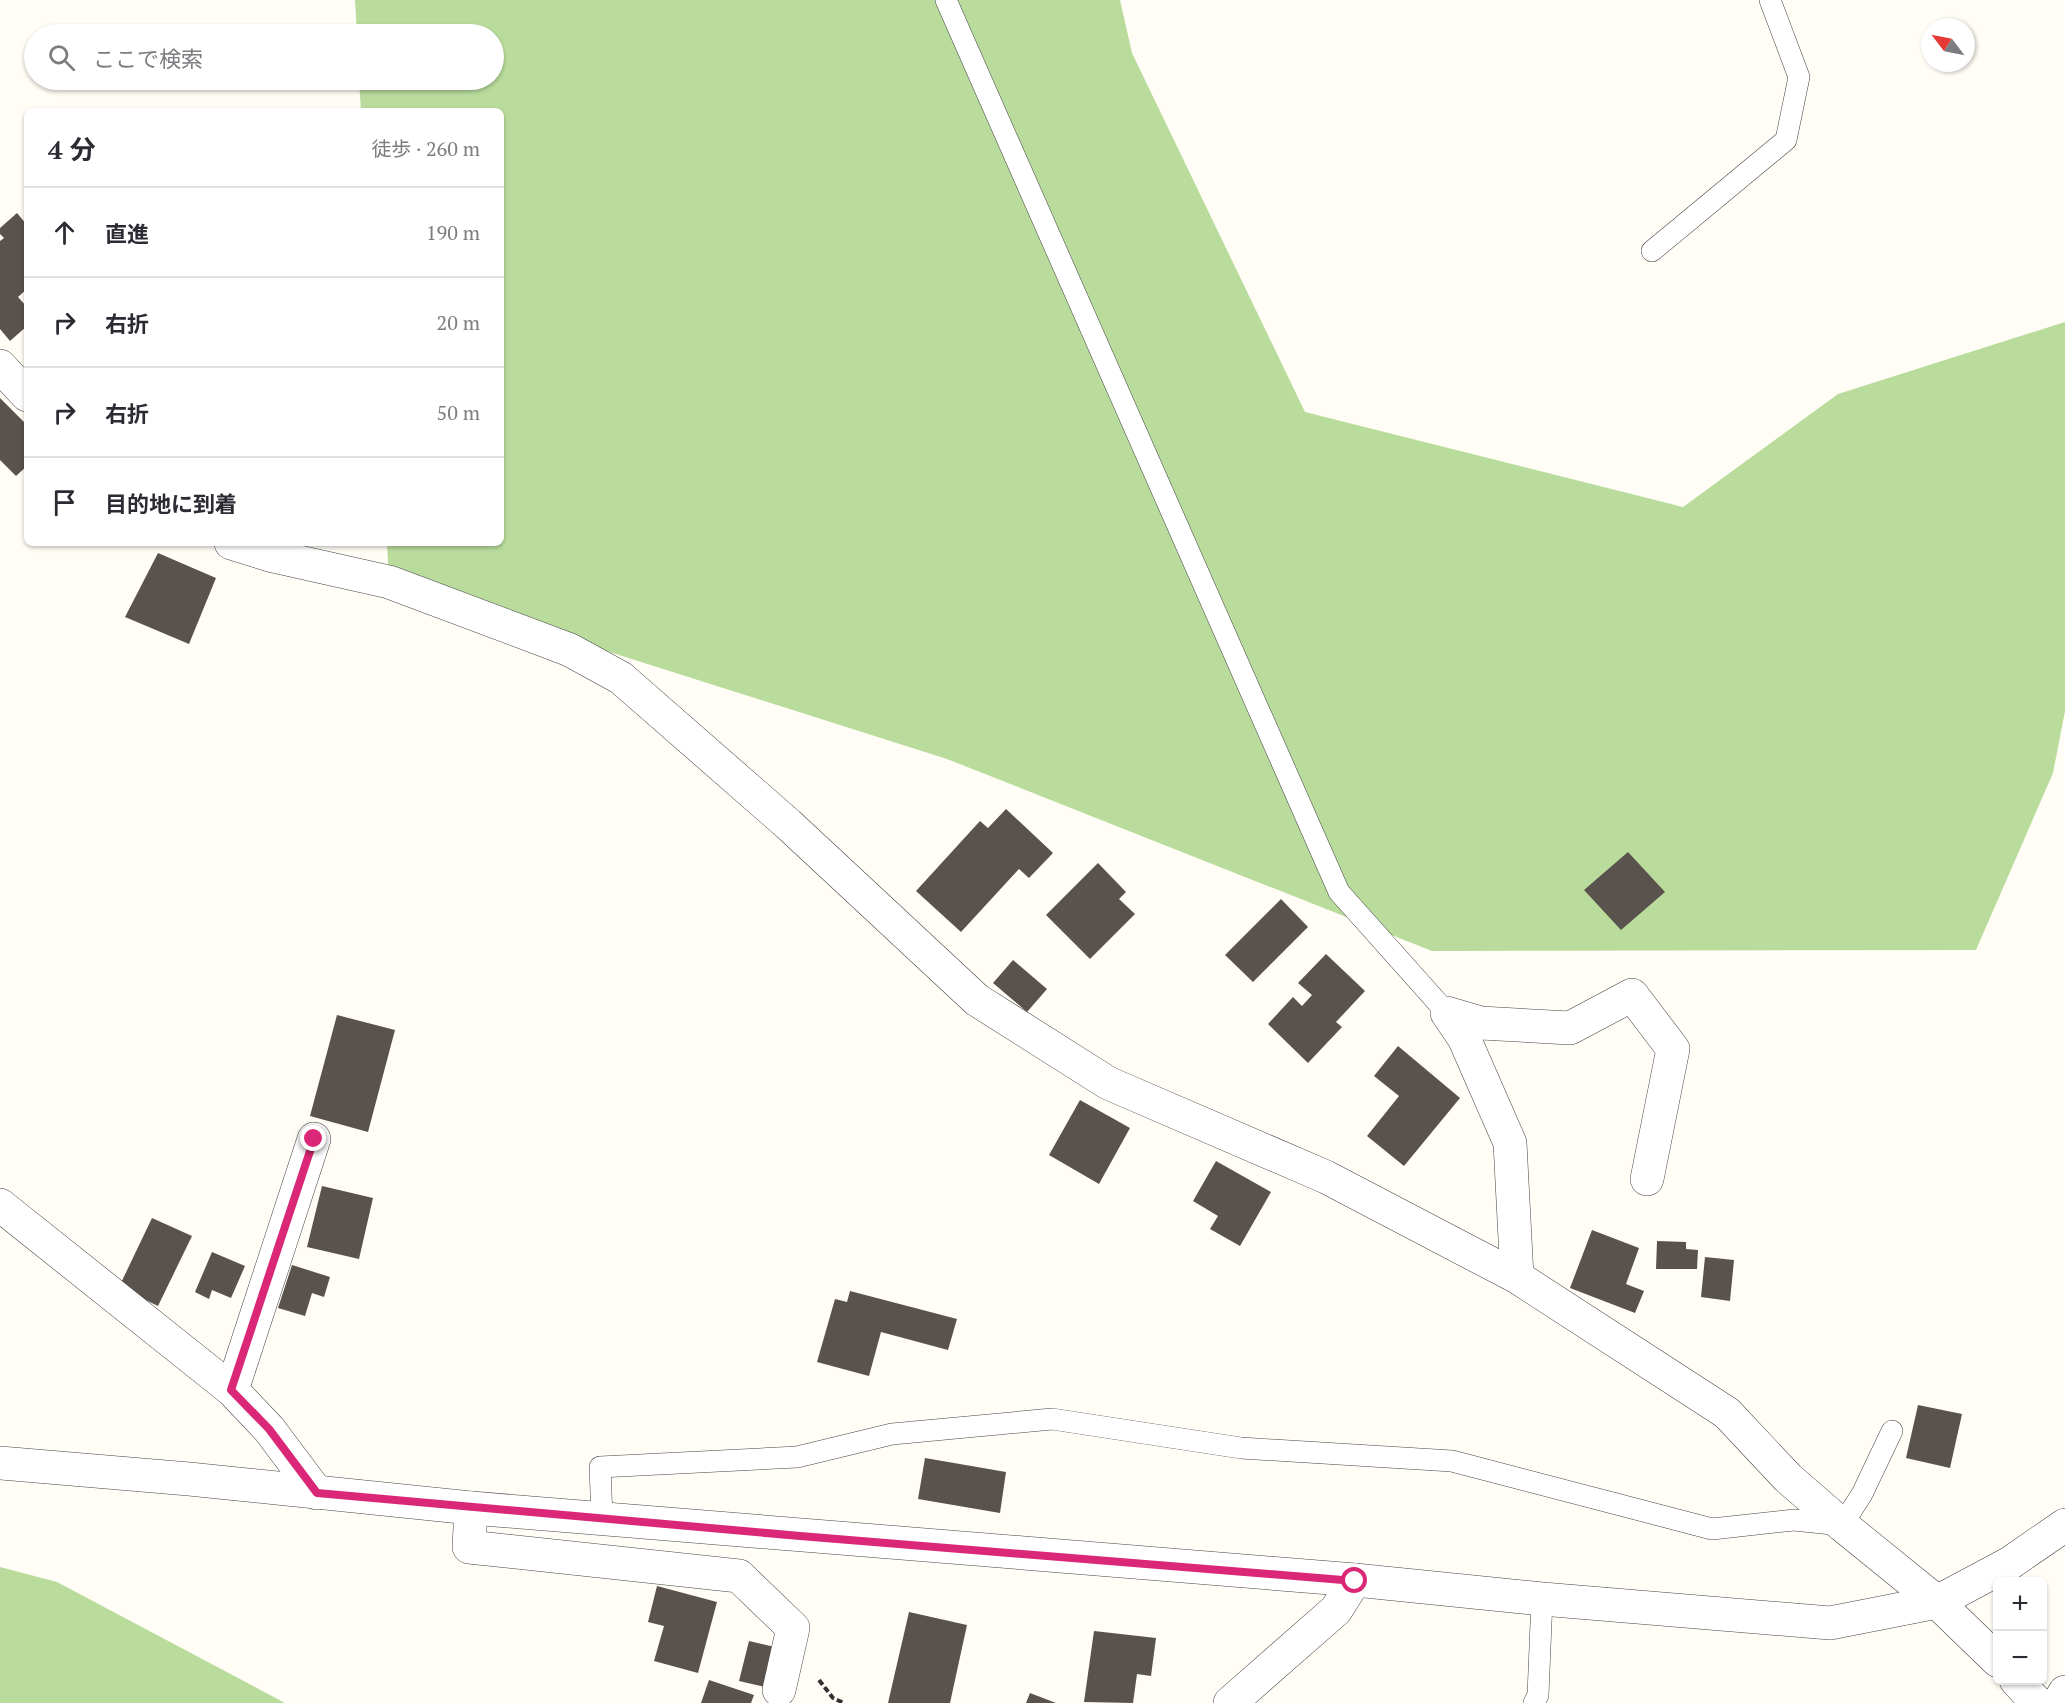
<!DOCTYPE html>
<html lang="ja">
<head>
<meta charset="utf-8">
<style>
  :root { --surface:#fff; --page:#f2f2f3; --text:#2b2b33; --muted:#7c7c81; --line:#e1e1e2 }
  body { margin:0; font-family:"PT Serif","Noto Sans JP",serif; background:var(--page); color:var(--text) }
  .controls { position:absolute; right:18px; bottom:18px; display:grid; overflow:hidden; border-radius:9px; box-shadow:0 2px 4px #0004 }
  .controls button { width:54px; height:54px; display:grid; place-items:center; padding:0; border:0; border-bottom:2px solid var(--line); background:var(--surface); color:var(--text); font:30px sans-serif }
  .compass { position:absolute; left:1921px; top:18px; width:54px; height:54px; border-radius:50%; background:var(--surface); box-shadow:0 2px 4px #0004; rotate:302deg }
  .stop { position:absolute; width:18px; height:18px; margin:-14px; border:4px solid #db2777; border-radius:50%; background:#fff }
  .stop.end { background:#db2777; border-color:#fff; box-shadow:0 2px 6px #0008 }
  .list { margin:0; padding:0; list-style:none }
  h2 { display:flex; justify-content:space-between; align-items:center; height:78px; margin:0; padding:0 24px; font-size:26px }
  h2 small { font-size:20px; font-weight:400; color:var(--muted) }
  .list li { display:grid; grid-template-columns:39px 1fr auto; gap:18px; align-items:center; box-sizing:border-box; height:90px; padding:0 24px; border-top:2px solid var(--line) }
  .list b { display:block; font-size:22px; white-space:nowrap }
  .list em { font-size:20px; font-style:normal; color:var(--muted) }
  .icon { flex:none; width:33px; height:33px; fill:none; stroke:currentColor; stroke-width:2; stroke-linecap:round; stroke-linejoin:round }
  .map { position:relative; flex:none; width:2065px; height:1703px; overflow:hidden }
  .search { position:absolute; background:var(--surface); box-shadow:0 2px 4px #0004; left:24px; top:24px; width:480px; height:66px; display:flex; align-items:center; gap:15px; box-sizing:border-box; padding:0 21px; border-radius:33px; color:var(--muted); font-size:22px }
  .panel { position:absolute; background:var(--surface); box-shadow:0 2px 4px #0004; left:24px; top:108px; width:480px; height:438px; border-radius:9px }
  .map>svg:first-child { display:block }
  .forest { fill:#b9dc9c }
  .building { fill:#5a524d }
  .lines { fill:none; stroke-linecap:round; stroke-linejoin:round }
  .service-casing { stroke:#444; stroke-width:22 }
  .minor-casing { stroke:#444; stroke-width:34 }
  .tertiary-casing { stroke:#444; stroke-width:34 }
  .path { stroke:#333; stroke-width:4; stroke-dasharray:6 3; stroke-linecap:butt }
  .service { stroke:#fff; stroke-width:21 }
  .minor { stroke:#fff; stroke-width:33 }
  .tertiary { stroke:#fff; stroke-width:33 }
  .route { stroke:#db2777; stroke-width:8 }
</style>
</head>
<body>
<div class="map">
<svg width="2065" height="1703" viewBox="0 0 2065 1703">
  <rect width="100%" height="100%" fill="#fffdf5"/>
  <!-- forest -->
  <path class="forest" d="M355 0H1120L1132 53 1305 412 1683 507 1838 394 2065 322V711L2053 773 1976 950 1432 951 947 759 389 582 387 543H501V111H361L359 80H494V34H357Z
    M0 1567 57 1582 285 1703H0Z"/>
  <!-- building -->
  <path class="building" d="M17 213 27 225V289L18 297 27 307V326L10 341 0 329V241L4 238 0 234V228Z
    M0 398 27 425V466L16 476 0 460Z
    M158 553 216 578 189 644 125 617Z
    M1006 809 1053 853 1029 878 1019 869 961 932 916 891 980 821 988 828Z
    M1628 852 1665 892 1621 930 1584 890Z
    M1098 863 1126 892 1119 899 1135 914 1090 959 1046 915Z
    M1281 899 1308 927 1253 982 1225 955Z
    M1326 954 1365 991 1336 1022 1342 1027 1308 1063 1268 1024 1293 997 1302 1006 1312 995 1298 983Z
    M1013 960 1047 989 1027 1012 993 983Z
    M337 1015 395 1030 368 1132 310 1116Z
    M1398 1046 1460 1098 1404 1166 1367 1136 1399 1096 1374 1076Z
    M1080 1100 1130 1128 1099 1184 1049 1155Z
    M1216 1161 1271 1192 1240 1246 1210 1229 1218 1216 1193 1201Z
    M322 1186 373 1198 359 1259 307 1247Z
    M152 1218 192 1236 158 1306 119 1287Z
    M1592 1230 1639 1248 1626 1284 1644 1291 1635 1313 1570 1288Z
    M1657 1241 1686 1242V1249L1698 1250 1697 1269H1656Z
    M212 1252 245 1266 231 1298 212 1290 209 1299 195 1292Z
    M1705 1257 1734 1260 1730 1301 1701 1297Z
    M292 1265 330 1277 324 1297 312 1293 305 1316 278 1308Z
    M850 1291 957 1319 948 1350 881 1332 869 1376 817 1362 835 1299 847 1302Z
    M1918 1405 1962 1414 1950 1468 1906 1458Z
    M925 1458 1006 1472 1000 1513 918 1499Z
    M657 1586 717 1602 698 1673 654 1661 664 1626 648 1622Z
    M909 1612 967 1625 950 1703H888Z
    M1094 1631 1156 1638 1151 1676 1137 1674 1133 1703 1084 1702Z
    M749 1641 779 1648 769 1688 739 1681Z
    M709 1680 754 1695 751 1703H701Z
    M1030 1693 1056 1703H1026Z"/>
  <g class="lines">
    <!-- service casing -->
    <g class="service-casing">
      <path id="service" d="M946 0 1339 892 1447 1013
        M1652 251 1786 140 1799 77 1770 0
        M602 1518 600 1467 797 1457 892 1434 1052 1419 1241 1448 1452 1461 1712 1529 1794 1520 1842 1525 1862 1494 1892 1431
        M1534 1703 1538 1695 1542 1599"/>
    </g>
    <!-- minor casing -->
    <g class="minor-casing">
      <path id="minor" d="M0 366 27 395
        M231 543 273 556 389 582 570 650 621 678 788 824 977 1000 1108 1083 1326 1177 1517 1277 1727 1413 1788 1478 1842 1525 1937 1602 1998 1661
        M0 1205 232 1390 269 1429 317 1493
        M1517 1277 1510 1143 1464 1038 1447 1013 1481 1023 1570 1028 1632 995 1673 1049 1647 1179
        M232 1390 314 1139
        M471 1508 469 1547 739 1576 793 1628 779 1690
        M2016 1680 2037 1703
        M1230 1703 1336 1610 1355 1580
        M2058 1703 2065 1692"/>
    </g>
    <!-- tertiary casing -->
    <g class="tertiary-casing">
      <path id="tertiary" d="M0 1463 189 1479 471 1508 1355 1580 1542 1599 1830 1623 1937 1602 2010 1563 2065 1525"/>
    </g>
    <!-- path -->
    <path class="path" d="M819 1680 833 1698 844 1703"/>
    <!-- service -->
    <use href="#service" class="service"/>
    <!-- minor -->
    <use href="#minor" class="minor"/>
    <!-- tertiary -->
    <use href="#tertiary" class="tertiary"/>
  </g>
  <g class="lines">
    <!-- route -->
    <path class="route" d="M314 1139 231 1390 269 1429 317 1493 800 1536 1355 1581"/>
  </g>
</svg>
<div class="controls">
<button>+</button>
<button>−</button>
</div>
<svg class="compass" viewBox="-18 -18 36 36"><path d="M0-13l5 13h-10z" fill="#e53935"/><path d="M0 13l5-13h-10z" fill="#7c7c81"/></svg>
<div class="stop" style="left:1355px;top:1581px"></div>
<div class="stop end" style="left:314px;top:1139px"></div>
<div class="search"><svg class="icon" aria-label="search" viewBox="0 0 24 24"><circle cx="10" cy="10" r="6"/><path d="M15 15l6 6"/></svg>ここで検索</div>
<section class="panel">
<h2>4 分<small>徒歩 · 260 m</small></h2>
<ul class="list">
<li><svg class="icon" aria-label="ahead" viewBox="0 0 24 24"><path d="M12 20V5M6 11l6-6 6 6"/></svg><div><b>直進</b></div><em>190 m</em></li>
<li><svg class="icon" aria-label="right" viewBox="0 0 24 24"><path d="M7 20v-9h11M14 6l5 5-5 5"/></svg><div><b>右折</b></div><em>20 m</em></li>
<li><svg class="icon" aria-label="right" viewBox="0 0 24 24"><path d="M7 20v-9h11M14 6l5 5-5 5"/></svg><div><b>右折</b></div><em>50 m</em></li>
<li><svg class="icon" aria-label="arrive" viewBox="0 0 24 24"><path d="M6 21V4h12l-3 4 3 4H6"/></svg><div><b>目的地に到着</b></div></li>
</ul>
</section>
</div>
</body>
</html>
